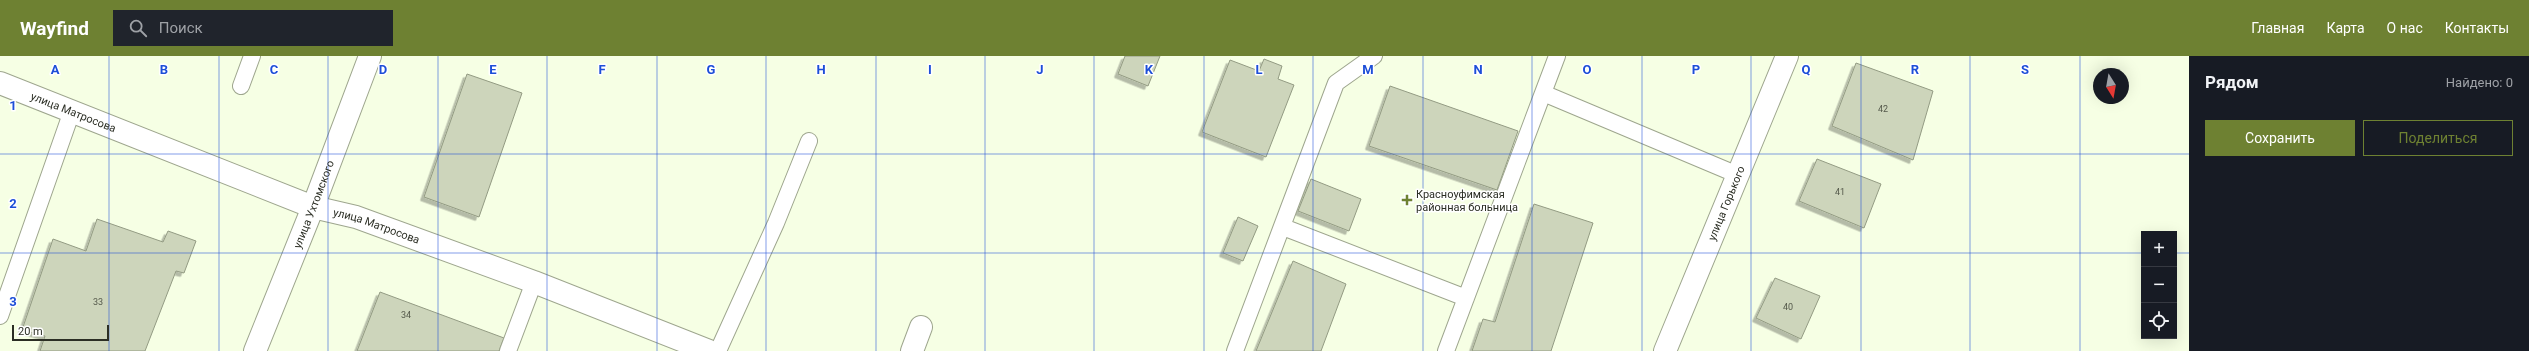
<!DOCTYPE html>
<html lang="ru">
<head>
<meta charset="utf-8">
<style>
  :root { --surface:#171b24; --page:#20242c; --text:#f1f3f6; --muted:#9ea1a6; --line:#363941; --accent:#6e8132 }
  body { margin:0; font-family:Roboto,sans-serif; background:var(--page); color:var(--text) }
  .controls { position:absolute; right:12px; bottom:12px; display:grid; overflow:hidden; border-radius:0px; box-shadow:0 4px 16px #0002 }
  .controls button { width:36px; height:36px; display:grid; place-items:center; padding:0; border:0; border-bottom:1px solid var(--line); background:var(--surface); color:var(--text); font:20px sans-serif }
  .compass { position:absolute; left:2093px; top:12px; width:36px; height:36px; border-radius:50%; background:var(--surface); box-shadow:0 4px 16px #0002; rotate:169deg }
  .scale { position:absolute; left:12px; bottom:10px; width:97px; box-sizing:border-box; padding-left:4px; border:2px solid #2b2e24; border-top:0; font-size:11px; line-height:14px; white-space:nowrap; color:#2b2e24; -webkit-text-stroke:3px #fff; paint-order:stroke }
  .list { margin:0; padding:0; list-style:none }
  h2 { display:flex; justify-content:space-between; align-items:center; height:52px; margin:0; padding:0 16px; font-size:17px }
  h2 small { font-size:13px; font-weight:400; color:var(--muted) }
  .actions { display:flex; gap:8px; padding:12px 16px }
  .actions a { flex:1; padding:9px 0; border:1px solid var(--accent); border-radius:0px; text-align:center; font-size:14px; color:var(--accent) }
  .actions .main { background:var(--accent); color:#fff }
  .icon { flex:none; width:22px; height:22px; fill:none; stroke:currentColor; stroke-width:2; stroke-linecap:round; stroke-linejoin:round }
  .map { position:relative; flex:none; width:2189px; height:295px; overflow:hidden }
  header { display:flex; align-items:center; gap:24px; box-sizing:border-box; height:56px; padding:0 20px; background:var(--accent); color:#fff }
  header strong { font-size:19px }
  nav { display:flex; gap:22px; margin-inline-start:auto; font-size:14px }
  .search { width:280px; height:36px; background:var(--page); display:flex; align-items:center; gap:10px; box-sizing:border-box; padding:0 14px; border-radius:0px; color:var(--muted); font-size:15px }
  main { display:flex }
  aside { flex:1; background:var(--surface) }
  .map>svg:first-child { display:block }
  .building { fill:#cdd5bb; stroke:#939b83; filter:url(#shadow) }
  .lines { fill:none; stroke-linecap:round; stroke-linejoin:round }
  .lane-casing { stroke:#9ea68e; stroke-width:18 }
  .street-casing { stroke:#9ea68e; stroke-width:24 }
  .secondary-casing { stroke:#9ea68e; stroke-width:24 }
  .lane { stroke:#fff; stroke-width:16 }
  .street { stroke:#fff; stroke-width:22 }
  .secondary { stroke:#fff; stroke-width:22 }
  .grid { fill:none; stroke:#1d4ed8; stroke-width:1; stroke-opacity:0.55 }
  .poi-dot { fill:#6e8132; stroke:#fff; stroke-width:1.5 }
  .labels { text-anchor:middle; stroke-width:3; stroke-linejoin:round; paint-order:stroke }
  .number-label { font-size:9px; fill:#54584a }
  .street-label { font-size:11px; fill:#2b2e24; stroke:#fff }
  .poi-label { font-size:11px; fill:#2b2e24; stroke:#fff; text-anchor:start }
  .grid-label { font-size:13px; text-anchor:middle; font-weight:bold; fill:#1d4ed8; stroke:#fff; stroke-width:3; stroke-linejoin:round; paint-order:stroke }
</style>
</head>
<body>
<header>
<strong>Wayfind</strong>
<div class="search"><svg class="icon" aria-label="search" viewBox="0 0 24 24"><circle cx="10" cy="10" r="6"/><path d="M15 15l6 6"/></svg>Поиск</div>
<nav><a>Главная</a><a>Карта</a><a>О нас</a><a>Контакты</a></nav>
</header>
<main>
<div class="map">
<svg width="2189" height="295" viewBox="0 0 2189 295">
  <defs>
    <filter id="shadow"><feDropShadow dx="-3.5" dy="3.5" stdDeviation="0" flood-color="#0004"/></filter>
  </defs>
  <rect width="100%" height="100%" fill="#f6ffe4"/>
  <!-- building -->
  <path class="building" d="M1125 0H1160L1148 30 1118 18Z
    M1264 3 1282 10 1278 23 1294 29 1266 101 1202 76 1230 4 1259 15Z
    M1856 7 1933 35 1913 104 1832 70Z
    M467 18 522 37 479 161 424 141Z
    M1390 30 1518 75 1497 134 1369 90Z
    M1817 103 1881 128 1864 172 1799 145Z
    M1311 123 1361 143 1349 175 1298 155Z
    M1534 148 1593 167 1551 295H1472L1483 263 1495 266Z
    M1238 161 1258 170 1243 205 1223 197Z
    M97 163 163 186 168 175 196 185 184 217 176 215 145 295H40L45 280 22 274 53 183 86 195Z
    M1293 205 1346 228 1321 295H1256Z
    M1775 222 1820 240 1801 283 1756 262Z
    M380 236 504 282 499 295H357Z"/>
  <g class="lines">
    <!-- lane casing -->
    <g class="lane-casing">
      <path id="lane" d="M1557 0 1543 37 1738 119
        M241 30 252 0
        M1283 171 1466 242
        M0 260 72 55
        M508 295 534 226
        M718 295 776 167 809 85
        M1235 295 1336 27 1374 0
        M1446 295 1543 37"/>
    </g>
    <!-- street casing -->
    <g class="street-casing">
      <g id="street">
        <path id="s1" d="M0 27 313 151 356 161 534 226 709 295"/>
        <path d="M912 295 921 271"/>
      </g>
    </g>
    <!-- secondary casing -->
    <g class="secondary-casing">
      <g id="secondary">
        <path id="s2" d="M255 295 313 151 370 0"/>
        <path id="s3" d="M1665 295 1787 0"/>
      </g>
    </g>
    <!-- lane -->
    <use href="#lane" class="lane"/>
    <!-- street -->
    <use href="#street" class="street"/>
    <!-- secondary -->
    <use href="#secondary" class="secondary"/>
  </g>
  <!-- grid -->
  <path class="grid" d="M109 0V295M219 0V295M328 0V295M438 0V295M547 0V295M657 0V295M766 0V295M876 0V295M985 0V295M1094 0V295M1204 0V295M1313 0V295M1423 0V295M1532 0V295M1642 0V295M1751 0V295M1861 0V295M1970 0V295M2080 0V295M0 98H2189M0 197H2144M2174 197H2189"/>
  <!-- markers -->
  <path class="poi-dot" d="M1405 138h4v4h4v4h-4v4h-4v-4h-4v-4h4z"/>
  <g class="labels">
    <!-- number labels -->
    <g class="number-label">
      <text x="1883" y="56">42</text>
      <text x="1840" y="139">41</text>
      <text x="98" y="249">33</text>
      <text x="1788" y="254">40</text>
      <text x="406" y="262">34</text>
    </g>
    <!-- street labels -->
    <g class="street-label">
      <text dy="4" stroke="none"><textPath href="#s1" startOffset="79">улица Матросова</textPath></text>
      <text dy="4" stroke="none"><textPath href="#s3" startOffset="160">улица Горького</textPath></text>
      <text dy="4" stroke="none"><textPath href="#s2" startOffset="158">улица Ухтомского</textPath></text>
      <text dy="4" stroke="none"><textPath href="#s1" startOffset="403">улица Матросова</textPath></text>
    </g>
    <!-- poi labels -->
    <g class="poi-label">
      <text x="1416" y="142">Красноуфимская<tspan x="1416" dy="13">районная больница</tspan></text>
    </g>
  </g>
  <g class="grid-label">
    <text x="55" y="18">A</text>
    <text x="164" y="18">B</text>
    <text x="274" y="18">C</text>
    <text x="383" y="18">D</text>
    <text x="493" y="18">E</text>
    <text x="602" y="18">F</text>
    <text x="711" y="18">G</text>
    <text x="821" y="18">H</text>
    <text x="930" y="18">I</text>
    <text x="1040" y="18">J</text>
    <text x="1149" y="18">K</text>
    <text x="1259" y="18">L</text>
    <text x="1368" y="18">M</text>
    <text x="1478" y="18">N</text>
    <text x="1587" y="18">O</text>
    <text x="1696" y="18">P</text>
    <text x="1806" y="18">Q</text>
    <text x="1915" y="18">R</text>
    <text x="2025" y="18">S</text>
    <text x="13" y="54">1</text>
    <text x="13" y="152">2</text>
    <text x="13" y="250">3</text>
  </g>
</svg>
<div class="controls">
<button>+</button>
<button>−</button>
<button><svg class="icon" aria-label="locate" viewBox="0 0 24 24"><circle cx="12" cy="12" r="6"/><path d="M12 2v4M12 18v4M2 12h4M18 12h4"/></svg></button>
</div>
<svg class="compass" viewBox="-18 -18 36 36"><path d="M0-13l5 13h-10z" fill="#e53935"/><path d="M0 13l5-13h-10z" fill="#9ea1a6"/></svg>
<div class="scale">20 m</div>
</div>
<aside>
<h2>Рядом<small>Найдено: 0</small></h2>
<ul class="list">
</ul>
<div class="actions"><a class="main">Сохранить</a><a>Поделиться</a></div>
</aside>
</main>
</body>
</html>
